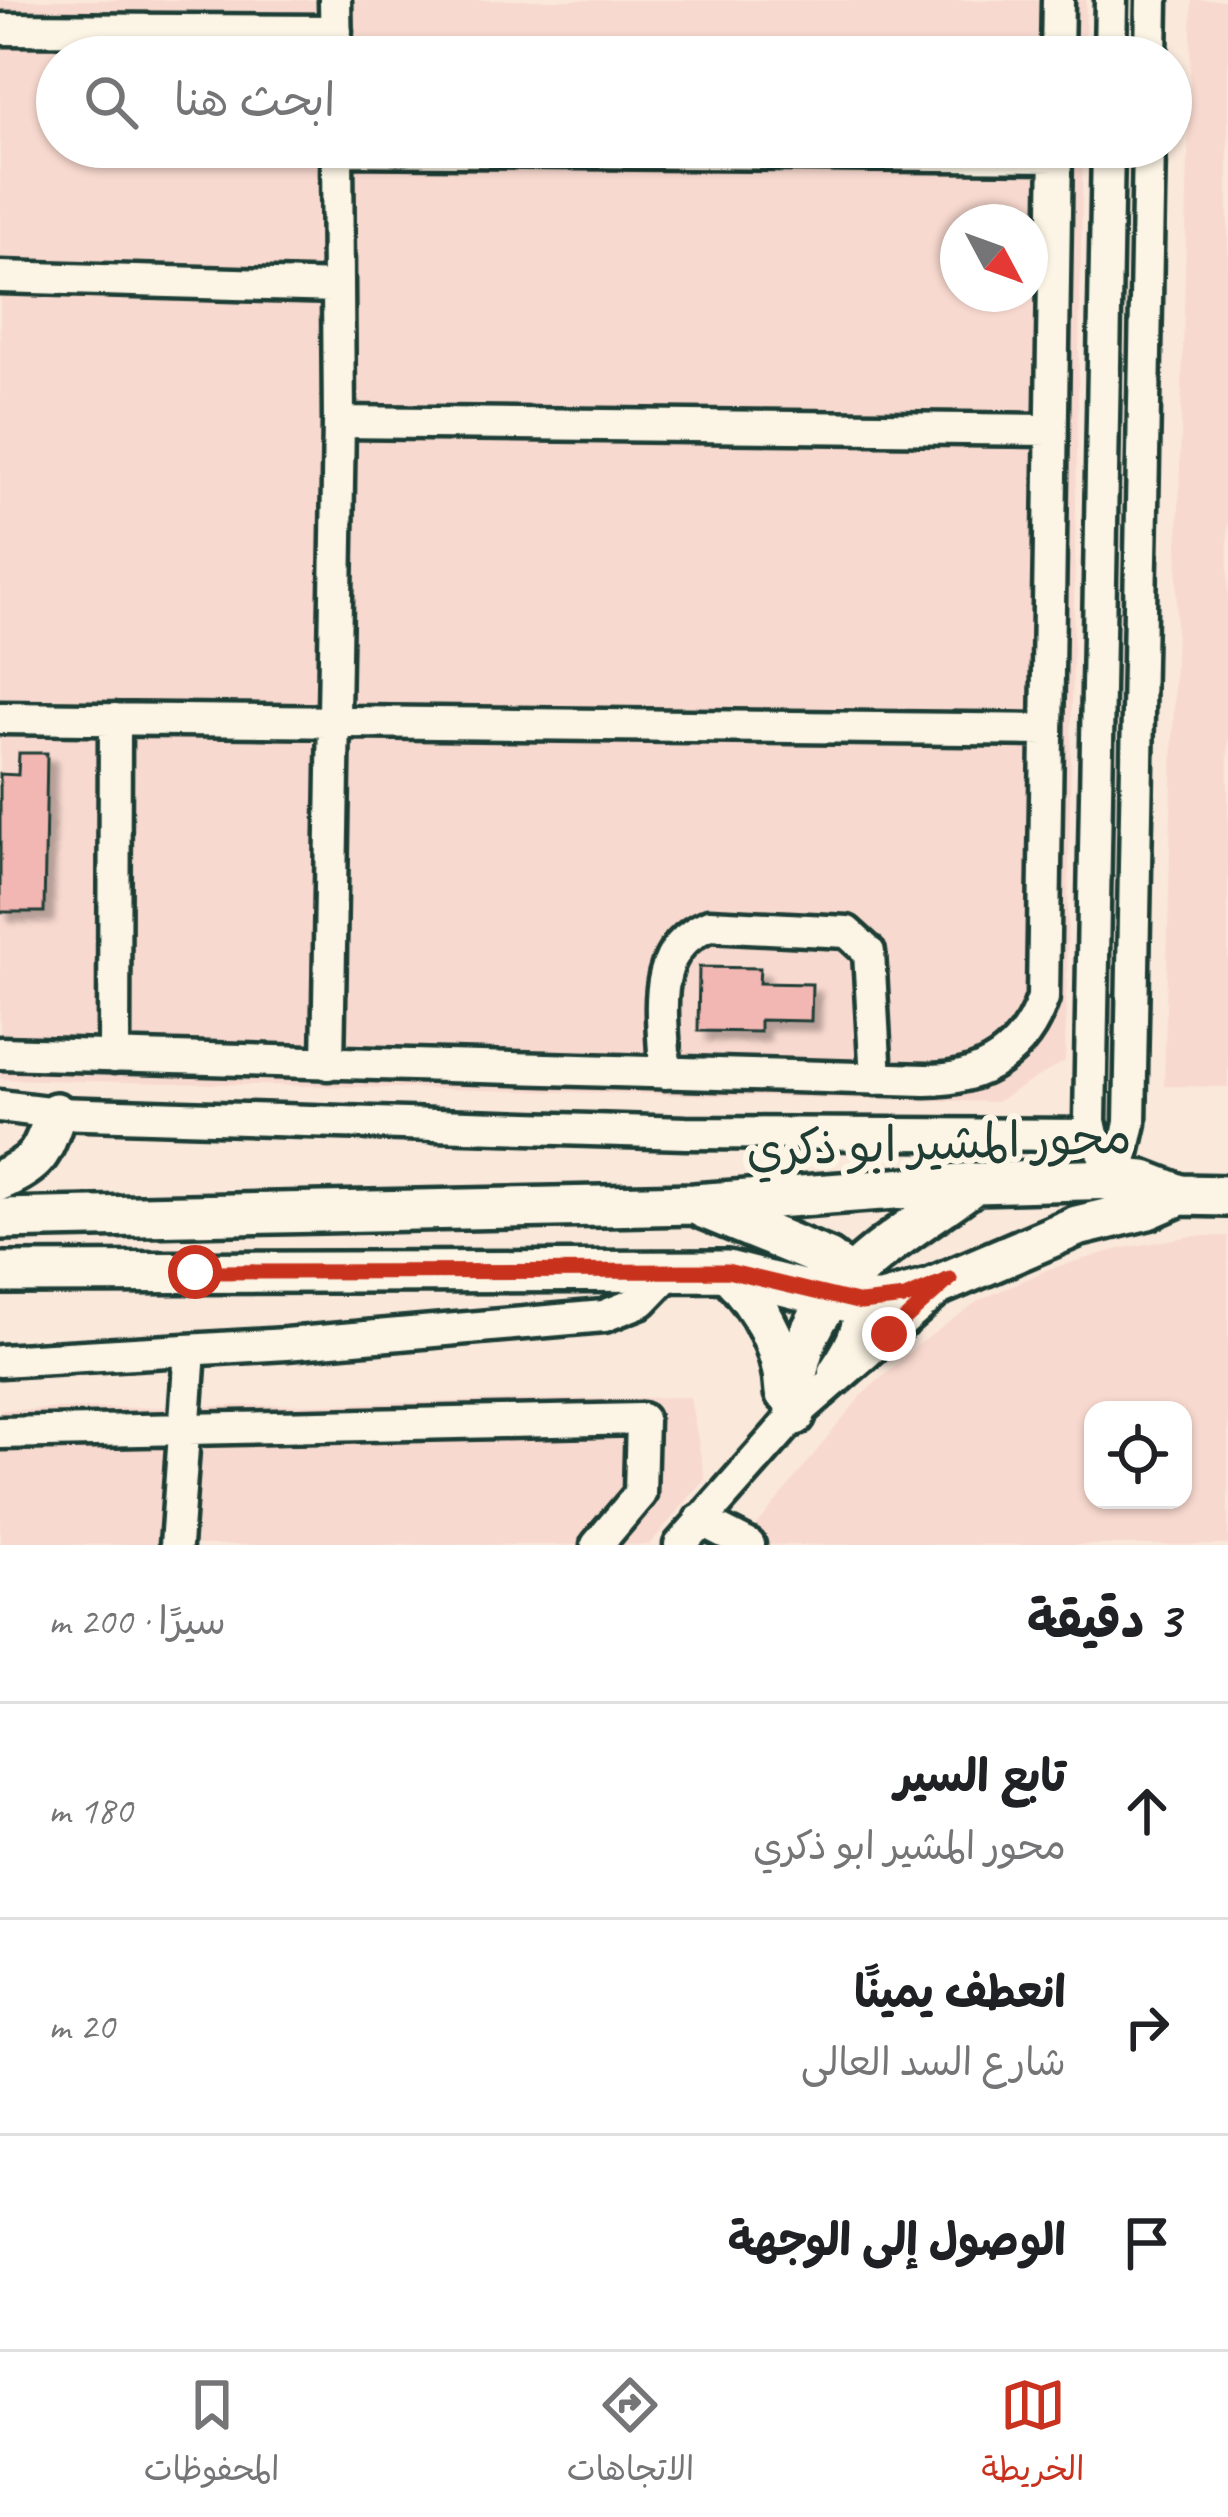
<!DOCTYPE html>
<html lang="ar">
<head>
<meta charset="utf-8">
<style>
  :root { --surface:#fff; --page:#f6f6f6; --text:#202124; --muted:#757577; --line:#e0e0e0; --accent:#c8321e }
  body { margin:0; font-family:Caveat,"Playpen Sans Arabic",sans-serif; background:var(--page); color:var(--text); direction:rtl }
  .controls { position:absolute; right:36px; bottom:36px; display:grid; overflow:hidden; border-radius:24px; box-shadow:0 3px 9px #0004 }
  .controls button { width:108px; height:108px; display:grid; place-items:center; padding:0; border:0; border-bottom:3px solid var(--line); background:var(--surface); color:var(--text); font:60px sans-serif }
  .compass { position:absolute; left:940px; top:204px; width:108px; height:108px; border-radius:50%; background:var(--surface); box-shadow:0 3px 9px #0004; rotate:131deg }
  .stop { position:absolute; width:36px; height:36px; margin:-27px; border:9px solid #c8321e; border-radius:50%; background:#fff }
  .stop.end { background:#c8321e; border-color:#fff; box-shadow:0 3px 12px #0008 }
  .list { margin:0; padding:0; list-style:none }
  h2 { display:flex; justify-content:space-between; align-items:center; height:156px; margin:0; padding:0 48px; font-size:51px }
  h2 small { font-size:39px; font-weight:400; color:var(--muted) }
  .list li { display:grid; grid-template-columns:78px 1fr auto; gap:36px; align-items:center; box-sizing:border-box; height:216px; padding:0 48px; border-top:3px solid var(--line) }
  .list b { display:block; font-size:45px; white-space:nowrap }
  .list p { margin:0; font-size:39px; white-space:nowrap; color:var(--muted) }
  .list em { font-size:39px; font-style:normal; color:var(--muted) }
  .icon { flex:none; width:66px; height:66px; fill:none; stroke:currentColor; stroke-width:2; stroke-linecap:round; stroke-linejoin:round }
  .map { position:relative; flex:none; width:1228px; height:1545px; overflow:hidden; direction:ltr }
  .search { position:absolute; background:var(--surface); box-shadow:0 3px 9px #0004; left:36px; right:36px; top:36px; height:132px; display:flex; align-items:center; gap:30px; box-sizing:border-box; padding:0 42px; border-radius:66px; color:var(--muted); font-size:45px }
  .sheet { height:804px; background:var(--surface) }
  nav { display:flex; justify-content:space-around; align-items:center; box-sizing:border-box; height:168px; border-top:3px solid var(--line); background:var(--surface); font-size:33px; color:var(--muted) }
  nav a { display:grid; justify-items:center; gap:6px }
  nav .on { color:var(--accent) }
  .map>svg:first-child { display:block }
  .built { fill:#f8d9cf; fill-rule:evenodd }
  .building { fill:#f2b6b3; stroke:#1f3d34; stroke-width:3; filter:url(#shadow) }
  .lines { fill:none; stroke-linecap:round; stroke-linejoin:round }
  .minor-casing { stroke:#1f3d34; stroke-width:39 }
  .major-casing { stroke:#1f3d34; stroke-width:48 }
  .minor { stroke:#fcf5e5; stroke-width:30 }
  .major { stroke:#fcf5e5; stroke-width:39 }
  .route { stroke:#c8321e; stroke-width:15 }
  .labels { text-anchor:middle; stroke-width:12; stroke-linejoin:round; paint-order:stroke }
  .street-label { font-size:48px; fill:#1f3d34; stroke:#fcf5e5 }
</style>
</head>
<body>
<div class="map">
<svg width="1228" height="1545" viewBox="0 0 1228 1545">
  <defs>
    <filter id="shadow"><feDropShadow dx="9" dy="9" stdDeviation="3" flood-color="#0004"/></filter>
  </defs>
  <rect width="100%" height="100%" fill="#fae8db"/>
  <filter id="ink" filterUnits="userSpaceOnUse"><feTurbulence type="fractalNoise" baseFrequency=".00833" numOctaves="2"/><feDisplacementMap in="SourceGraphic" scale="24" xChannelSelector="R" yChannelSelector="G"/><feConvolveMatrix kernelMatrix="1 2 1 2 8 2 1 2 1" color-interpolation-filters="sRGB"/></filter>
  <g filter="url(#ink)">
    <!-- built -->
    <path class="built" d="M0 0H1086L1085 57H57V147H1083L1065 1061 996 1102 0 1079ZM958 222H1030V294H958Z
      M1192 0H1228V1087L1164 1086Z
      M1191 1236H1228V1545H741L861 1396 914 1348 978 1301 1049 1269 1119 1249ZM1093 1410H1183V1500H1093Z
      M690 1397 705 1479 649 1545H0V1410Z"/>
    <!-- building -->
    <path class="building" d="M19 753H47L44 912H0V774L18 775Z
      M699 967 760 968 759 983 812 984 811 1021 760 1020V1032L698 1031Z"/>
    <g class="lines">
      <!-- minor casing -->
      <g class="minor-casing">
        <path id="minor" d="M335 0 336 57
          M0 29 336 31
          M1057 57 1058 0
          M1110 57 1111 0
          M1151 57 1152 0
          M1108 147 1090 1121 1093 1135 1117 1179
          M337 150 1056 156
          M0 277 338 287
          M339 422 1051 430
          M0 718 1047 730
          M0 1053 926 1080C983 1080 1025 1052 1043 998L1056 147
          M114 1057 115 719
          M328 1064 339 422 337 147
          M665 1073C664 1017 646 951 709 925L847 932 869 952 876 1079
          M0 1106 56 1113 686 1133 1093 1135
          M1117 1179 1130 1123 1149 147
          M0 1361 286 1344 604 1316 642 1301 672 1270
          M834 1371C852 1345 869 1314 853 1283
          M0 1433 642 1419 640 1494 597 1545
          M700 1520 749 1545
          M176 1545 190 1351
          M680 1545 795 1415 940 1289"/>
      </g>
      <!-- major casing -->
      <g class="major-casing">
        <path id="major" d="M0 1180C40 1163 42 1152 56 1113
          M703 1208 828 1259 849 1276
          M0 1219 694 1204 975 1183 1117 1179 1144 1181 1180 1195 1228 1196
          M727 1271C760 1305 783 1344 785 1392
          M0 1273 727 1271 845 1301 881 1302 929 1289 1077 1226 1148 1209 1180 1195
          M795 1415C789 1292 889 1247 975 1183"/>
      </g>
      <!-- minor -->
      <use href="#minor" class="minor"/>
      <!-- major -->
      <use href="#major" class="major"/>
    </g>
  </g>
  <g class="lines" filter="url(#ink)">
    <!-- route -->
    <path class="route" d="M195 1272 727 1271 861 1303 905 1298 950 1279 889 1334"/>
  </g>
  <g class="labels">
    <!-- street labels -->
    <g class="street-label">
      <text transform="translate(939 1142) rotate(-2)" y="17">محور المشير ابو ذكري</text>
    </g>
  </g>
</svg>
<div class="controls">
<button><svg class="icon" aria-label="locate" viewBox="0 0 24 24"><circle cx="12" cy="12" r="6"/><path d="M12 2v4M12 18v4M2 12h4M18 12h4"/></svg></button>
</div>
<svg class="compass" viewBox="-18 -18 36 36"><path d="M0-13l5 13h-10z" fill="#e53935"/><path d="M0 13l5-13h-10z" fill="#757577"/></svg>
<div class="stop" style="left:195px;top:1272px"></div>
<div class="stop end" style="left:889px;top:1334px"></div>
<div class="search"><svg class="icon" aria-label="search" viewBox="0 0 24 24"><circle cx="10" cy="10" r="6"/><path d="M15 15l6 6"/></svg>ابحث هنا</div>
</div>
<section class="sheet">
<h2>3 دقيقة<small>سيرًا · 200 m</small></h2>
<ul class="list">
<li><svg class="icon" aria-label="ahead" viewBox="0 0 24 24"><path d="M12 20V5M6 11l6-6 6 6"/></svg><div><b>تابع السير</b><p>محور المشير ابو ذكري</p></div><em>180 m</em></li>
<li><svg class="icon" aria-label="right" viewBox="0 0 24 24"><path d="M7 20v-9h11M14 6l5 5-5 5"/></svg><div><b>انعطف يمينًا</b><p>شارع السد العالى</p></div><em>20 m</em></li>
<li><svg class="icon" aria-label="arrive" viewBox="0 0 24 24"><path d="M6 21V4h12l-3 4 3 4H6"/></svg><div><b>الوصول إلى الوجهة</b></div></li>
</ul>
</section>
<nav>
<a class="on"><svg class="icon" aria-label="map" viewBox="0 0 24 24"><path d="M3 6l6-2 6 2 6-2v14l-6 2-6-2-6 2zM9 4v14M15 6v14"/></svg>الخريطة</a>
<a><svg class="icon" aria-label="directions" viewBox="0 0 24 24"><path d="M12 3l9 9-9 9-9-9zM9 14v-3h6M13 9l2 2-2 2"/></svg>الاتجاهات</a>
<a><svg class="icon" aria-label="saved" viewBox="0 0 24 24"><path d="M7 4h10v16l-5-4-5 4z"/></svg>المحفوظات</a>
</nav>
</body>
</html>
